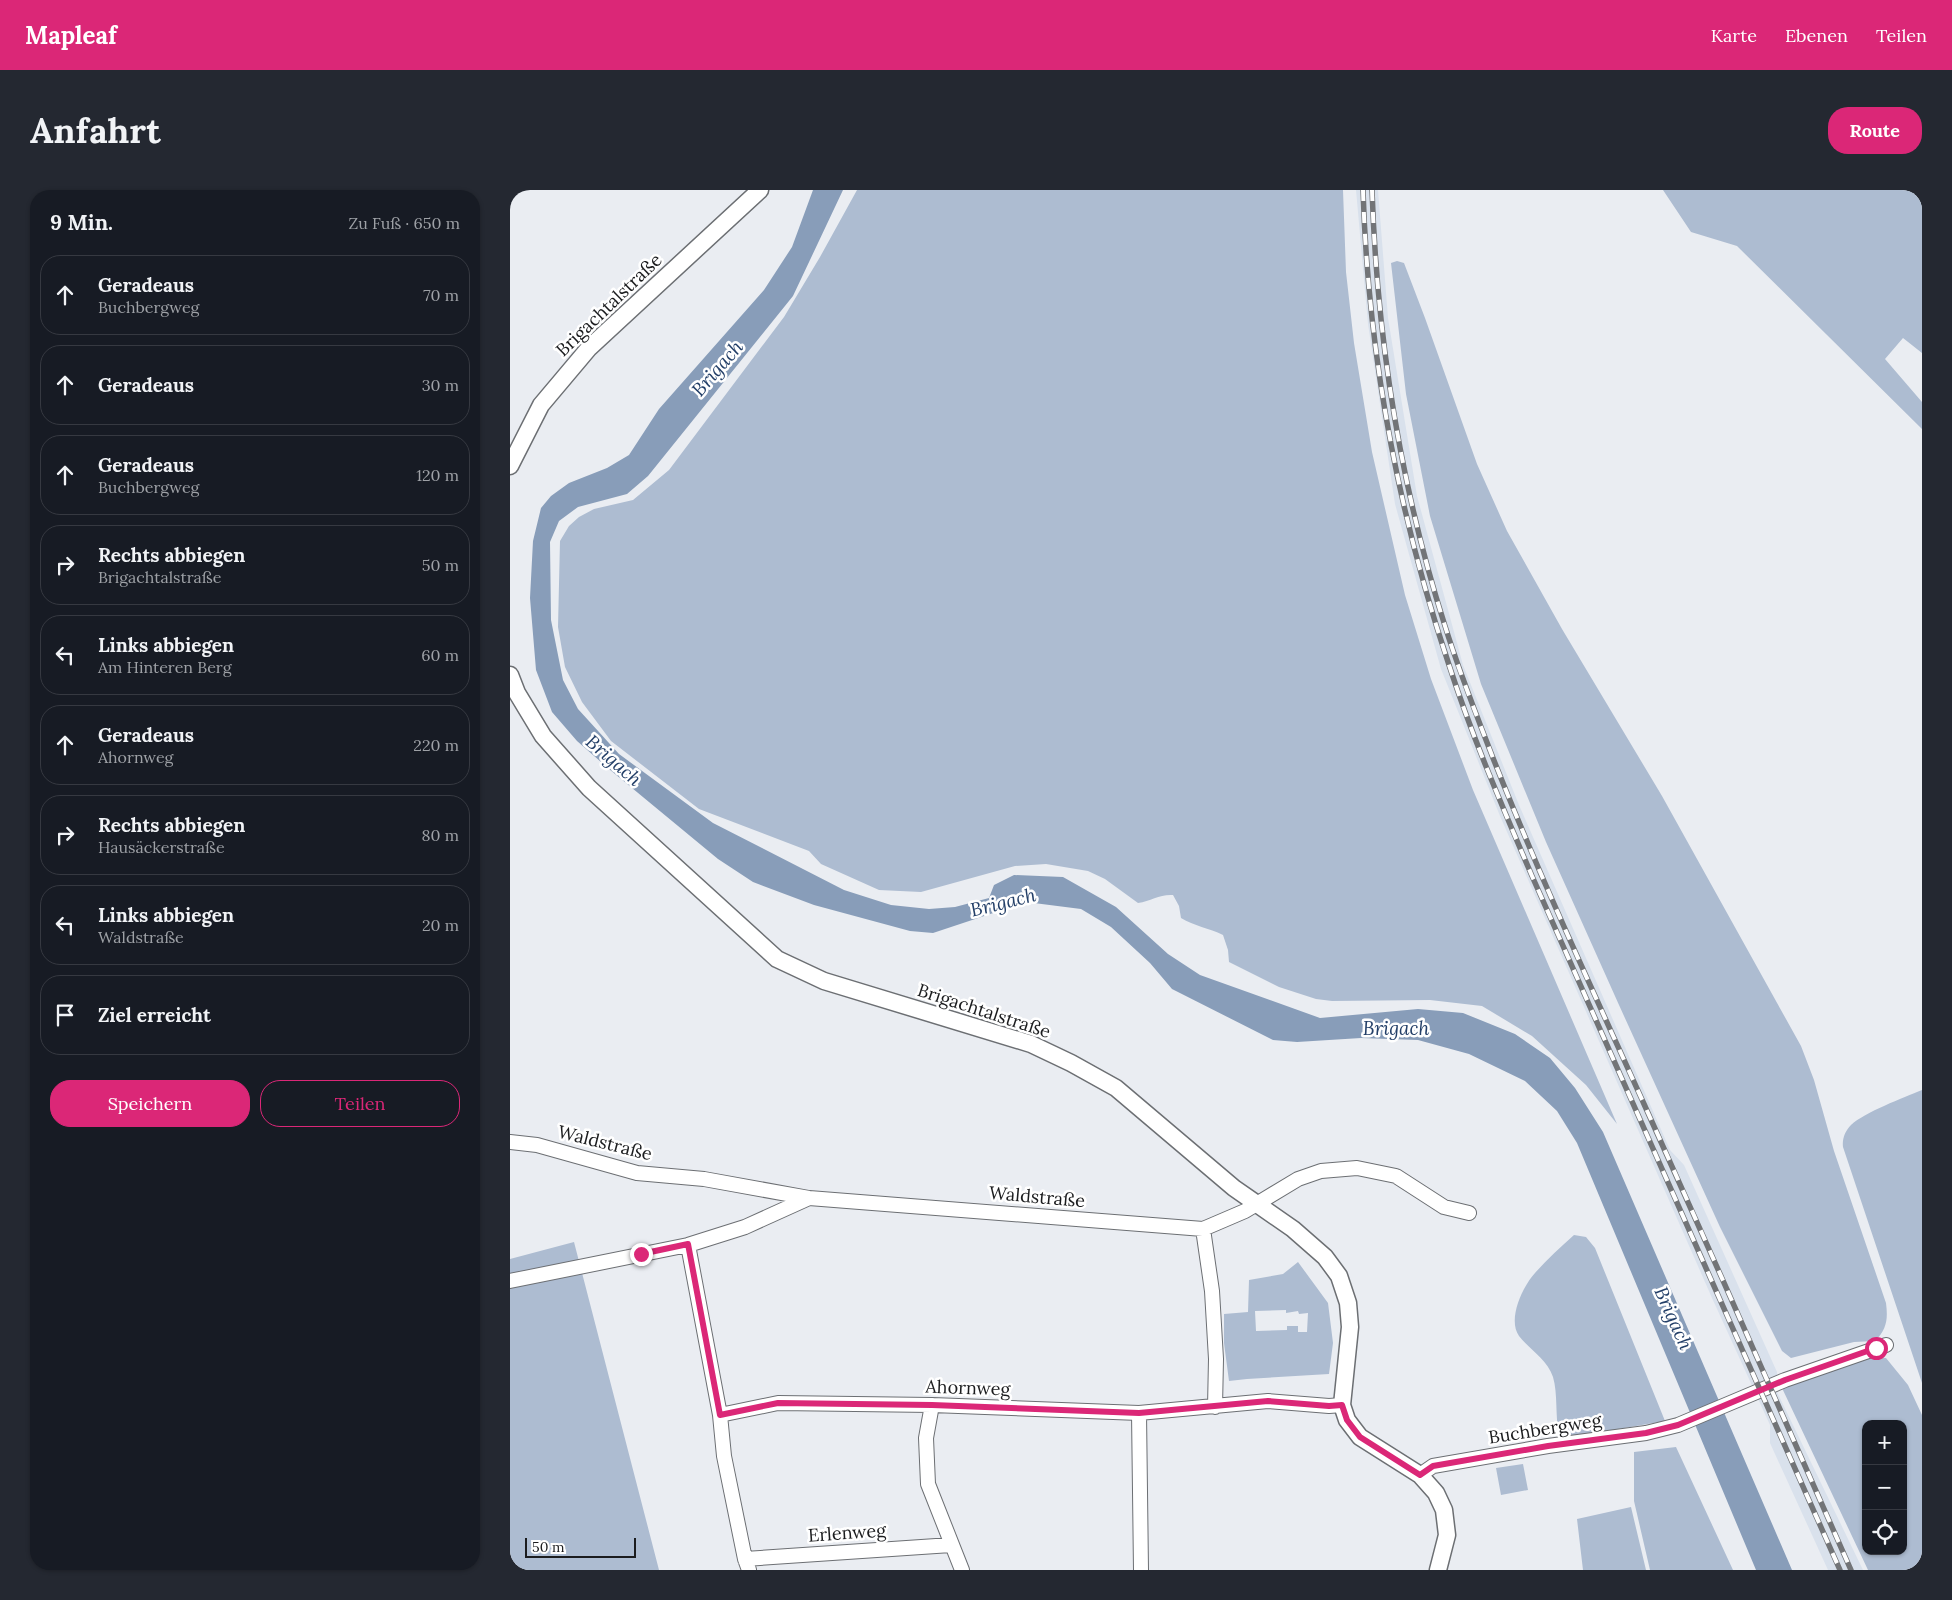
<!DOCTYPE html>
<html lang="de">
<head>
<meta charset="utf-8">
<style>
  :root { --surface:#171b24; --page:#242831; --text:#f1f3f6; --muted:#9ea1a6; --line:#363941; --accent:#db2777 }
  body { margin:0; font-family:Lora,serif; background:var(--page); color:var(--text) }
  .controls { position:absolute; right:15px; bottom:15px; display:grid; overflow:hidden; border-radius:10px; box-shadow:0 1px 4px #0004 }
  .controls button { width:45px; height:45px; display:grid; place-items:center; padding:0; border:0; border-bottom:1px solid var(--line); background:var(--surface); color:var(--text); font:25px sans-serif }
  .scale { position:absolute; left:15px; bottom:12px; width:111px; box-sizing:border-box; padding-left:5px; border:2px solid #1b1c1e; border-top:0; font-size:14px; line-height:18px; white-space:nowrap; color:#1b1c1e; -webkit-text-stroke:4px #fff; paint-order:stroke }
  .stop { position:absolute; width:15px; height:15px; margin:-11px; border:4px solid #db2777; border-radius:50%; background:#fff }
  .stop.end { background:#db2777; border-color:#fff; box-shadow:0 1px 5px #0008 }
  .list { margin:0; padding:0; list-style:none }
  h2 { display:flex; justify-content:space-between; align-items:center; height:65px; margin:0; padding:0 20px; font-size:21px }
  h2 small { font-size:16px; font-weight:400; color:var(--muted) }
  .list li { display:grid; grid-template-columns:32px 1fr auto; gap:15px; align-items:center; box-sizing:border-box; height:80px; margin:0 10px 10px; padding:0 10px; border:1px solid var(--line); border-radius:20px }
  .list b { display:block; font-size:19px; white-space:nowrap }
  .list p { margin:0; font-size:16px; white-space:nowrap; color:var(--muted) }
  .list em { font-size:16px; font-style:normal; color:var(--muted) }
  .actions { display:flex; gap:10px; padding:15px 20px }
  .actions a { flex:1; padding:11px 0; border:1px solid var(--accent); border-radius:20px; text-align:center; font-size:18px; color:var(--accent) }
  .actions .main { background:var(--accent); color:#fff }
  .icon { flex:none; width:28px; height:28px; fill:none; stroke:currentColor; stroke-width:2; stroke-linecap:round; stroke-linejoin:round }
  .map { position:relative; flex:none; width:1412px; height:1380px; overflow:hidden; border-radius:20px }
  header { display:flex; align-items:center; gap:30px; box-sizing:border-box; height:70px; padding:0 25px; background:var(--accent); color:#fff }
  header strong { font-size:24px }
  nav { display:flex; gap:28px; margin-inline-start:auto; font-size:18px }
  .intro { display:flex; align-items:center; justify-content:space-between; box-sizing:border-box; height:120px; padding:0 30px }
  h1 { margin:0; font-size:35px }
  .button { padding:12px 22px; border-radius:20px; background:var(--accent); color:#fff; font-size:18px; font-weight:700 }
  main { display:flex; gap:30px; padding:0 30px }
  aside { flex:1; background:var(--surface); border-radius:20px; box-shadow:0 1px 4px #0004 }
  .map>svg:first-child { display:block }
  .built { fill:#d9e1ec }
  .green { fill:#adbcd1; fill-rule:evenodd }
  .water { fill:#889db9 }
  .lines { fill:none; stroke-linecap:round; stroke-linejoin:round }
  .minor-casing { stroke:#6c6f73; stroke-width:16 }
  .tertiary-casing { stroke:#6c6f73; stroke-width:19 }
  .minor { stroke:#fff; stroke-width:14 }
  .tertiary { stroke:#fff; stroke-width:16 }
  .rail-casing { stroke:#727477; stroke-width:5.5 }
  .rail { stroke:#fff; stroke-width:4; stroke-dasharray:11; stroke-linecap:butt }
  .route { stroke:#db2777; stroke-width:6 }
  .labels { text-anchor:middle; stroke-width:5; stroke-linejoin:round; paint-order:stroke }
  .street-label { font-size:18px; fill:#1b1c1e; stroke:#fff }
  .water-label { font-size:19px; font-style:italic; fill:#233f68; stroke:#fff }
</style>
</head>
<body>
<header>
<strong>Mapleaf</strong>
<nav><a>Karte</a><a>Ebenen</a><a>Teilen</a></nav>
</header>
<div class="intro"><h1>Anfahrt</h1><a class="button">Route</a></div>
<main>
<aside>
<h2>9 Min.<small>Zu Fuß · 650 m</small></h2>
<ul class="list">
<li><svg class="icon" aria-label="ahead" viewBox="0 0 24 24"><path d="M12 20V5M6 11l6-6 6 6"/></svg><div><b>Geradeaus</b><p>Buchbergweg</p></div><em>70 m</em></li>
<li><svg class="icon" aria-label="ahead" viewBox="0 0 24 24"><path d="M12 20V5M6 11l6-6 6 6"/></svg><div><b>Geradeaus</b></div><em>30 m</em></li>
<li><svg class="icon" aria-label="ahead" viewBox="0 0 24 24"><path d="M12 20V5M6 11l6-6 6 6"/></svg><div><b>Geradeaus</b><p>Buchbergweg</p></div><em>120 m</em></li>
<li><svg class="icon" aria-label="right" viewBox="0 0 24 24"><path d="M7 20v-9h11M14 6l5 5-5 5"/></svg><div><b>Rechts abbiegen</b><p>Brigachtalstraße</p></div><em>50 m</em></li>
<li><svg class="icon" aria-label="left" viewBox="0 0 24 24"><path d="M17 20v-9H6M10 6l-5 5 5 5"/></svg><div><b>Links abbiegen</b><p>Am Hinteren Berg</p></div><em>60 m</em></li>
<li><svg class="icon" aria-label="ahead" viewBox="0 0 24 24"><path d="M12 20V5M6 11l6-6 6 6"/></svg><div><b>Geradeaus</b><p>Ahornweg</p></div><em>220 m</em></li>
<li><svg class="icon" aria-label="right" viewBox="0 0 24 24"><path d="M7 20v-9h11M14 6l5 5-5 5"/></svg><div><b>Rechts abbiegen</b><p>Hausäckerstraße</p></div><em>80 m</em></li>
<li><svg class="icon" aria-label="left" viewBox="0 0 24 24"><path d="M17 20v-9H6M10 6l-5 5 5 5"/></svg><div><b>Links abbiegen</b><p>Waldstraße</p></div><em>20 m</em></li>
<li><svg class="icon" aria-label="arrive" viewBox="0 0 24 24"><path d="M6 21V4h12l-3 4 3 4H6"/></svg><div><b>Ziel erreicht</b></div></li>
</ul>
<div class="actions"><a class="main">Speichern</a><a>Teilen</a></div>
</aside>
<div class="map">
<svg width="1412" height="1380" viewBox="0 0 1412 1380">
  <rect width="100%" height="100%" fill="#eaedf2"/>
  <!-- built -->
  <path class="built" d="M846 0H868L878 128 907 306 953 475 1009 615 1160 960 1174 975 1267 1182V1202L1353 1380H1318L1260 1253V1235L1202 1108 990 626 931 479 885 314 858 134Z"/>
  <!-- green -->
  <path class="green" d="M347 0H833L836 82 844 153 862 262 895 405 921 489 963 600 1107 934 1076 895 1022 846 972 816 920 810 822 811 806 809 769 797 719 772 718 760 713 745C699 738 684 736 671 728L669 716 663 705C650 704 641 711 628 713L595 689 578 681 536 674 505 676 411 702 369 700 311 674 299 661 189 619 101 551 72 512 55 477 48 437 50 351 59 336 69 327 84 319 123 310 159 280 274 127 310 67Z
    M1153 0H1412V163L1393 148 1375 169 1412 212V239L1227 56 1181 42Z
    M887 71 894 73 915 128 967 274 997 341 1052 439 1152 606 1291 856 1304 890 1324 961 1376 1113C1378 1129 1377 1139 1365 1151L1344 1152 1281 1168 1272 1161 1210 1037 1109 815 1036 652 971 494 920 326 896 204 881 73Z
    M1412 900V1193L1333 957C1332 949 1335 941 1341 935 1355 922 1393 908 1412 900Z
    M1064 1045 1076 1047 1085 1058 1155 1231 1056 1248 1049 1245C1045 1226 1048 1204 1043 1187 1037 1169 1020 1160 1009 1146 997 1129 1013 1096 1025 1083 1037 1069 1051 1057 1064 1045Z
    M64 1052 149 1380H0V1069Z
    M788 1072 818 1113 823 1153 819 1184 737 1189 719 1191 714 1153V1124L738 1122 739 1090 773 1084ZM776 1120V1123L788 1121 789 1124 798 1123 797 1142H788V1136H777V1140L746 1141 745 1121Z
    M1362 1167 1376 1168 1398 1195 1412 1225V1380H1358L1272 1198ZM1356 1234H1393V1361H1356Z
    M1166 1257 1223 1380H1140L1124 1311V1262Z
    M1013 1274 1018 1300 991 1305 986 1278Z
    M1121 1317 1136 1380H1073L1067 1329Z"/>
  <!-- water -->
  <path class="water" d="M303 0H333L283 106 138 286 117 304 68 317 49 331 40 352 41 430 53 490 68 519 109 564 203 633 334 700 381 715 419 719 445 717 479 708 484 695 504 685 553 687 606 717 658 764 690 785 810 828 908 819 953 823 1005 844 1040 868 1065 898 1093 942 1282 1380H1246L1067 953 1047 921 1015 891 959 864 908 850 851 848 787 852 763 850 662 799 640 773 601 737 571 719 516 712 423 743 400 741 304 715 243 692 208 669 99 579 67 551 42 522 26 480 20 408 23 351 31 318 41 306 59 293 97 278 119 265 149 219 254 100 282 57Z"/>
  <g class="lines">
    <!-- minor casing -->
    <g class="minor-casing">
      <path id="minor" d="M0 952 27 955 127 983 194 989 299 1008 693 1039 735 1021 788 989 811 981 847 978 886 986 934 1017 959 1023
        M693 1039 702 1101 706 1169 705 1217
        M178 1055 210 1225 214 1266 235 1369 239 1380
        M0 1091 178 1055 235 1037 299 1008
        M422 1215 416 1248 418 1294 452 1380
        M629 1223 631 1380
        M210 1225 268 1213 422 1215 629 1223 758 1211 819 1216 832 1215
        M910 1285 923 1276 1038 1256 1136 1243 1168 1235 1275 1190 1376 1155
        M235 1369 441 1355"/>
    </g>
    <!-- tertiary casing -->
    <g class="tertiary-casing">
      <path id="tertiary" d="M0 276 31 215 79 158 250 0
        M0 485 7 503 33 546 79 598 267 769 314 791 521 854 561 873 606 898 724 998 783 1039 815 1067 829 1086 838 1113 840 1137 832 1215 837 1230 850 1247 910 1285 926 1303 934 1320 937 1345 928 1380"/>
    </g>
    <!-- minor -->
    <use href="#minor" class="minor"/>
    <!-- tertiary -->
    <use href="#tertiary" class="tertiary"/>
    <!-- rail casing -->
    <g class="rail-casing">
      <path id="rail" d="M853 0C858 163 888 324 940 478 963 549 993 618 1022 686L1330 1380
        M862 0C867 148 890 295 935 436 949 481 966 524 983 568 1029 685 1082 799 1134 914 1204 1069 1272 1224 1341 1380"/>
    </g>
    <!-- rail -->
    <use href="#rail" class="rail"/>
  </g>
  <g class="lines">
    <!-- route -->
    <path class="route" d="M131 1064 178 1054 210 1225 268 1213 422 1215 629 1223 758 1211 819 1216 832 1215 837 1230 850 1247 910 1285 923 1276 1038 1256 1136 1243 1168 1235 1275 1190 1366 1158"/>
  </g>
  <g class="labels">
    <!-- street labels -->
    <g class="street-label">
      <text transform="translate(99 115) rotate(-44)" y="6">Brigachtalstraße</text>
      <text transform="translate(474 821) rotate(18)" y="6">Brigachtalstraße</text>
      <text transform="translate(95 953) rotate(14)" y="6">Waldstraße</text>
      <text transform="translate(527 1007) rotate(5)" y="6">Waldstraße</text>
      <text transform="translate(458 1198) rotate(2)" y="6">Ahornweg</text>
      <text transform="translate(1035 1239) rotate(-9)" y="6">Buchbergweg</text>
      <text transform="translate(337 1343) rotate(-4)" y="6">Erlenweg</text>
    </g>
    <!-- water labels -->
    <g class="water-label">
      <text transform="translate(207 178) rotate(-49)" y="7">Brigach</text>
      <text transform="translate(104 570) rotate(41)" y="7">Brigach</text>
      <text transform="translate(493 712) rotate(-14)" y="7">Brigach</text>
      <text x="886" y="845">Brigach</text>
      <text transform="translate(1164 1128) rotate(66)" y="7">Brigach</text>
    </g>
  </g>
</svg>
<div class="controls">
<button>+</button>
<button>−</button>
<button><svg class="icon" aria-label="locate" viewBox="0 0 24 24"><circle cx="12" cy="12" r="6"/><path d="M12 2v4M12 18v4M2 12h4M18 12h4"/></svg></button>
</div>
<div class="scale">50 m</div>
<div class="stop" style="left:1366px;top:1158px"></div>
<div class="stop end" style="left:131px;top:1064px"></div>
</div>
</main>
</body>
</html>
